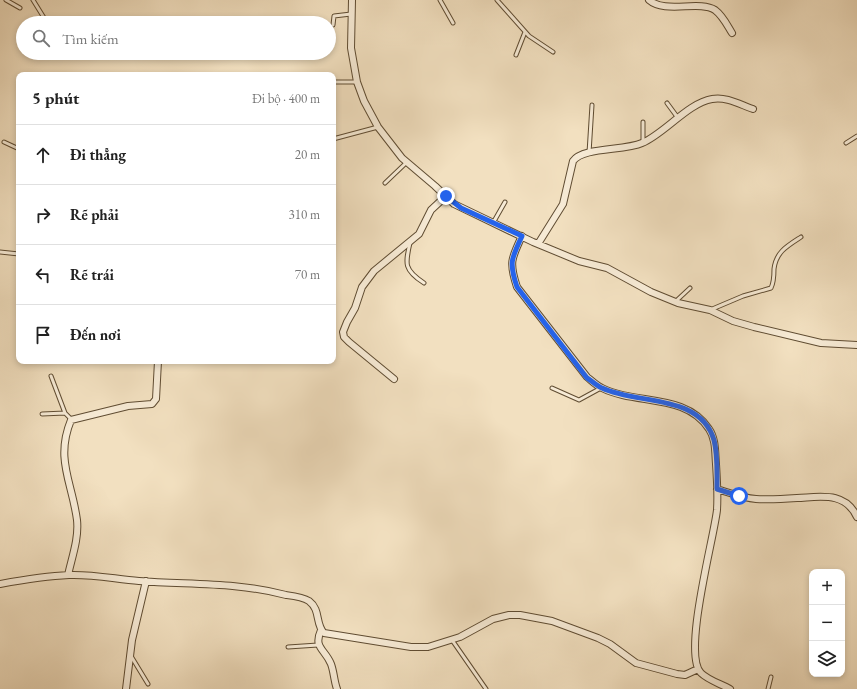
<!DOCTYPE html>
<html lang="vi">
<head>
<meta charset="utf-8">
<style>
  :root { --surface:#fff; --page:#f2f2f2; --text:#222; --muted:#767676; --line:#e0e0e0 }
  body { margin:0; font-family:"EB Garamond",serif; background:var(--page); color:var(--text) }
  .controls { position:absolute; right:12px; bottom:12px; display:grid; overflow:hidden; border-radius:8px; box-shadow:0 2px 6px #0003 }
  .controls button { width:36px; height:36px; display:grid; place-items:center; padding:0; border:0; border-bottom:1px solid var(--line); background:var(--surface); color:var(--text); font:20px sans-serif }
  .stop { position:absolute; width:12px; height:12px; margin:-9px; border:3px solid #2563eb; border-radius:50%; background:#fff }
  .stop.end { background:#2563eb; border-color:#fff; box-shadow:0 1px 4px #0008 }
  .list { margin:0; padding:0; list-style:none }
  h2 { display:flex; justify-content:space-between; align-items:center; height:52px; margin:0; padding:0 16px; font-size:17px }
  h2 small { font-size:13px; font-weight:400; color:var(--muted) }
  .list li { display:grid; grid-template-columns:26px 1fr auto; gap:12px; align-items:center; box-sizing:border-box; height:60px; padding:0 16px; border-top:1px solid var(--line) }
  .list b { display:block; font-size:15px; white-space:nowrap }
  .list em { font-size:13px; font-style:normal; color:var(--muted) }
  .icon { flex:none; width:22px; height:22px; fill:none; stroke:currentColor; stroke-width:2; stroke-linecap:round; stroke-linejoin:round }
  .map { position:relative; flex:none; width:857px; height:689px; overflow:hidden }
  .search { position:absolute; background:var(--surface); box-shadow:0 2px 6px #0003; left:16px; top:16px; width:320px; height:44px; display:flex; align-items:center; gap:10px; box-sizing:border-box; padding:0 14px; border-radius:22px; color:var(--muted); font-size:15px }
  .panel { position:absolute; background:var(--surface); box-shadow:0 2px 6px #0003; left:16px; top:72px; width:320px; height:292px; border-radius:8px }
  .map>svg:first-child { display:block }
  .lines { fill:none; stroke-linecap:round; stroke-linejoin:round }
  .lane-casing { stroke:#5f4c32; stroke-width:5 }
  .street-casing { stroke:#5f4c32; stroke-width:8 }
  .lane { stroke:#f7ebd6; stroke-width:3 }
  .street { stroke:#f7ebd6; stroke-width:6 }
  .route { stroke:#2563eb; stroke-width:5 }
</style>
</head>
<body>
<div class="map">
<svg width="857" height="689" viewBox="0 0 857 689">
  <rect width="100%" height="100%" fill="#f2e0c0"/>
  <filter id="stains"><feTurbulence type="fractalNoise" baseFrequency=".005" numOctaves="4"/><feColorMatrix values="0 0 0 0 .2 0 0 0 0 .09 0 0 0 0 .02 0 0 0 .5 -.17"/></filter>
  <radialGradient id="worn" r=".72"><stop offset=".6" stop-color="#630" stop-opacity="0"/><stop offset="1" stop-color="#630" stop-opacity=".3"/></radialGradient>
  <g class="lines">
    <!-- lane casing -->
    <g class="lane-casing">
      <path id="lane" d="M6 0 20 8
        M33 0 46 21
        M440 0 453 23
        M497 0 529 36 553 52
        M333 25 334 16 351 14
        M516 55 525 32
        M333 82H357
        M667 103 678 118
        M643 122V143
        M333 139 378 127
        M4 142 19 149
        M846 143 857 136
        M589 153 592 105
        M385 183 407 162
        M493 223 505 202
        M410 243C405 264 404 270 424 283
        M0 252 19 254
        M675 302 690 288
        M710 310 743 296 771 288C774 282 774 276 774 269 776 252 787 246 801 237
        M51 376 65 413 71 419
        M552 388 579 400 601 388
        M42 414 65 413
        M452 640 486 689
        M288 647 318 645
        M131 656 148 684
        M768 689 771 677"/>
    </g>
    <!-- street casing -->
    <g class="street-casing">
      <path id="street" d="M352 0 351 48 357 82 364 101 378 127 402 158 435 186 454 204 533 242 579 261 607 268 651 292 678 303 710 310 733 321 754 327 821 343 857 345
        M649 0C665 14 699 0 715 10 723 16 727 25 732 33
        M522 236C511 259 509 263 517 287L587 377C592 381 597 386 602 388 636 405 686 393 709 429 716 439 715 453 716 464 717 479 718 495 717 510 714 538 682 654 701 673 708 680 721 684 730 689
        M538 244 563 204 573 161C583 147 624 151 642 143 664 134 688 103 712 99 726 96 741 105 753 109
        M394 379 349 342 344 337 343 332 347 322 355 308 362 287 374 271 419 234 431 210 446 196
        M717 489C730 493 743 498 756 499 769 500 784 499 797 498 820 497 845 491 857 517
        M68 575C72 557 79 538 77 520 72 482 55 459 71 420L128 406 152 404 156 399 158 361
        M0 584C22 580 47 576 69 575 92 574 115 579 139 581 188 585 237 582 286 595 294 596 303 597 309 601 321 610 315 624 324 633L411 647H428L460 637 493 619 509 615H520L552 621 598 638 610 644 636 663 677 674 685 675 698 669
        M321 630C313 648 325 649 331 664 334 672 334 681 337 689
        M126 689 132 640 146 581"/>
    </g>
    <!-- lane -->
    <use href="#lane" class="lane"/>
    <!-- street -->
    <use href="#street" class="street"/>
  </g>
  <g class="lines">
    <!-- route -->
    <path class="route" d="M446 196 461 208 522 236C511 259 509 263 517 287L587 378C592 381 597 386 602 388 637 405 700 393 714 440 718 455 717 473 717 489L739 496"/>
  </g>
  <rect width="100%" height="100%" filter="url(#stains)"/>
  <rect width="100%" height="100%" fill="url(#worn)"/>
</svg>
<div class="controls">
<button>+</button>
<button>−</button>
<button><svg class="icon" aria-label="layers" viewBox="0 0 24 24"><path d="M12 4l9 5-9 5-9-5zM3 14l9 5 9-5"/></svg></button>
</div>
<div class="stop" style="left:739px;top:496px"></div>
<div class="stop end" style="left:446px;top:196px"></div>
<div class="search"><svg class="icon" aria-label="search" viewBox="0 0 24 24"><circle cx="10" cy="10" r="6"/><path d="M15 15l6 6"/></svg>Tìm kiếm</div>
<section class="panel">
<h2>5 phút<small>Đi bộ · 400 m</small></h2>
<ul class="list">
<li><svg class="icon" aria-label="ahead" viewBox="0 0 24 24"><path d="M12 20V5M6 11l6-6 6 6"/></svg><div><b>Đi thẳng</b></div><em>20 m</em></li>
<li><svg class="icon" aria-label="right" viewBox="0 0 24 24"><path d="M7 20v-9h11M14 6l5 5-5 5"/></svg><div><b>Rẽ phải</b></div><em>310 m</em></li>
<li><svg class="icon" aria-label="left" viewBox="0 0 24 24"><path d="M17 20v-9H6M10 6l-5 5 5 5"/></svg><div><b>Rẽ trái</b></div><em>70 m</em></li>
<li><svg class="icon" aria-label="arrive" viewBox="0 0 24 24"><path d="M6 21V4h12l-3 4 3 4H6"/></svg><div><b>Đến nơi</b></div></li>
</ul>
</section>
</div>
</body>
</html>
